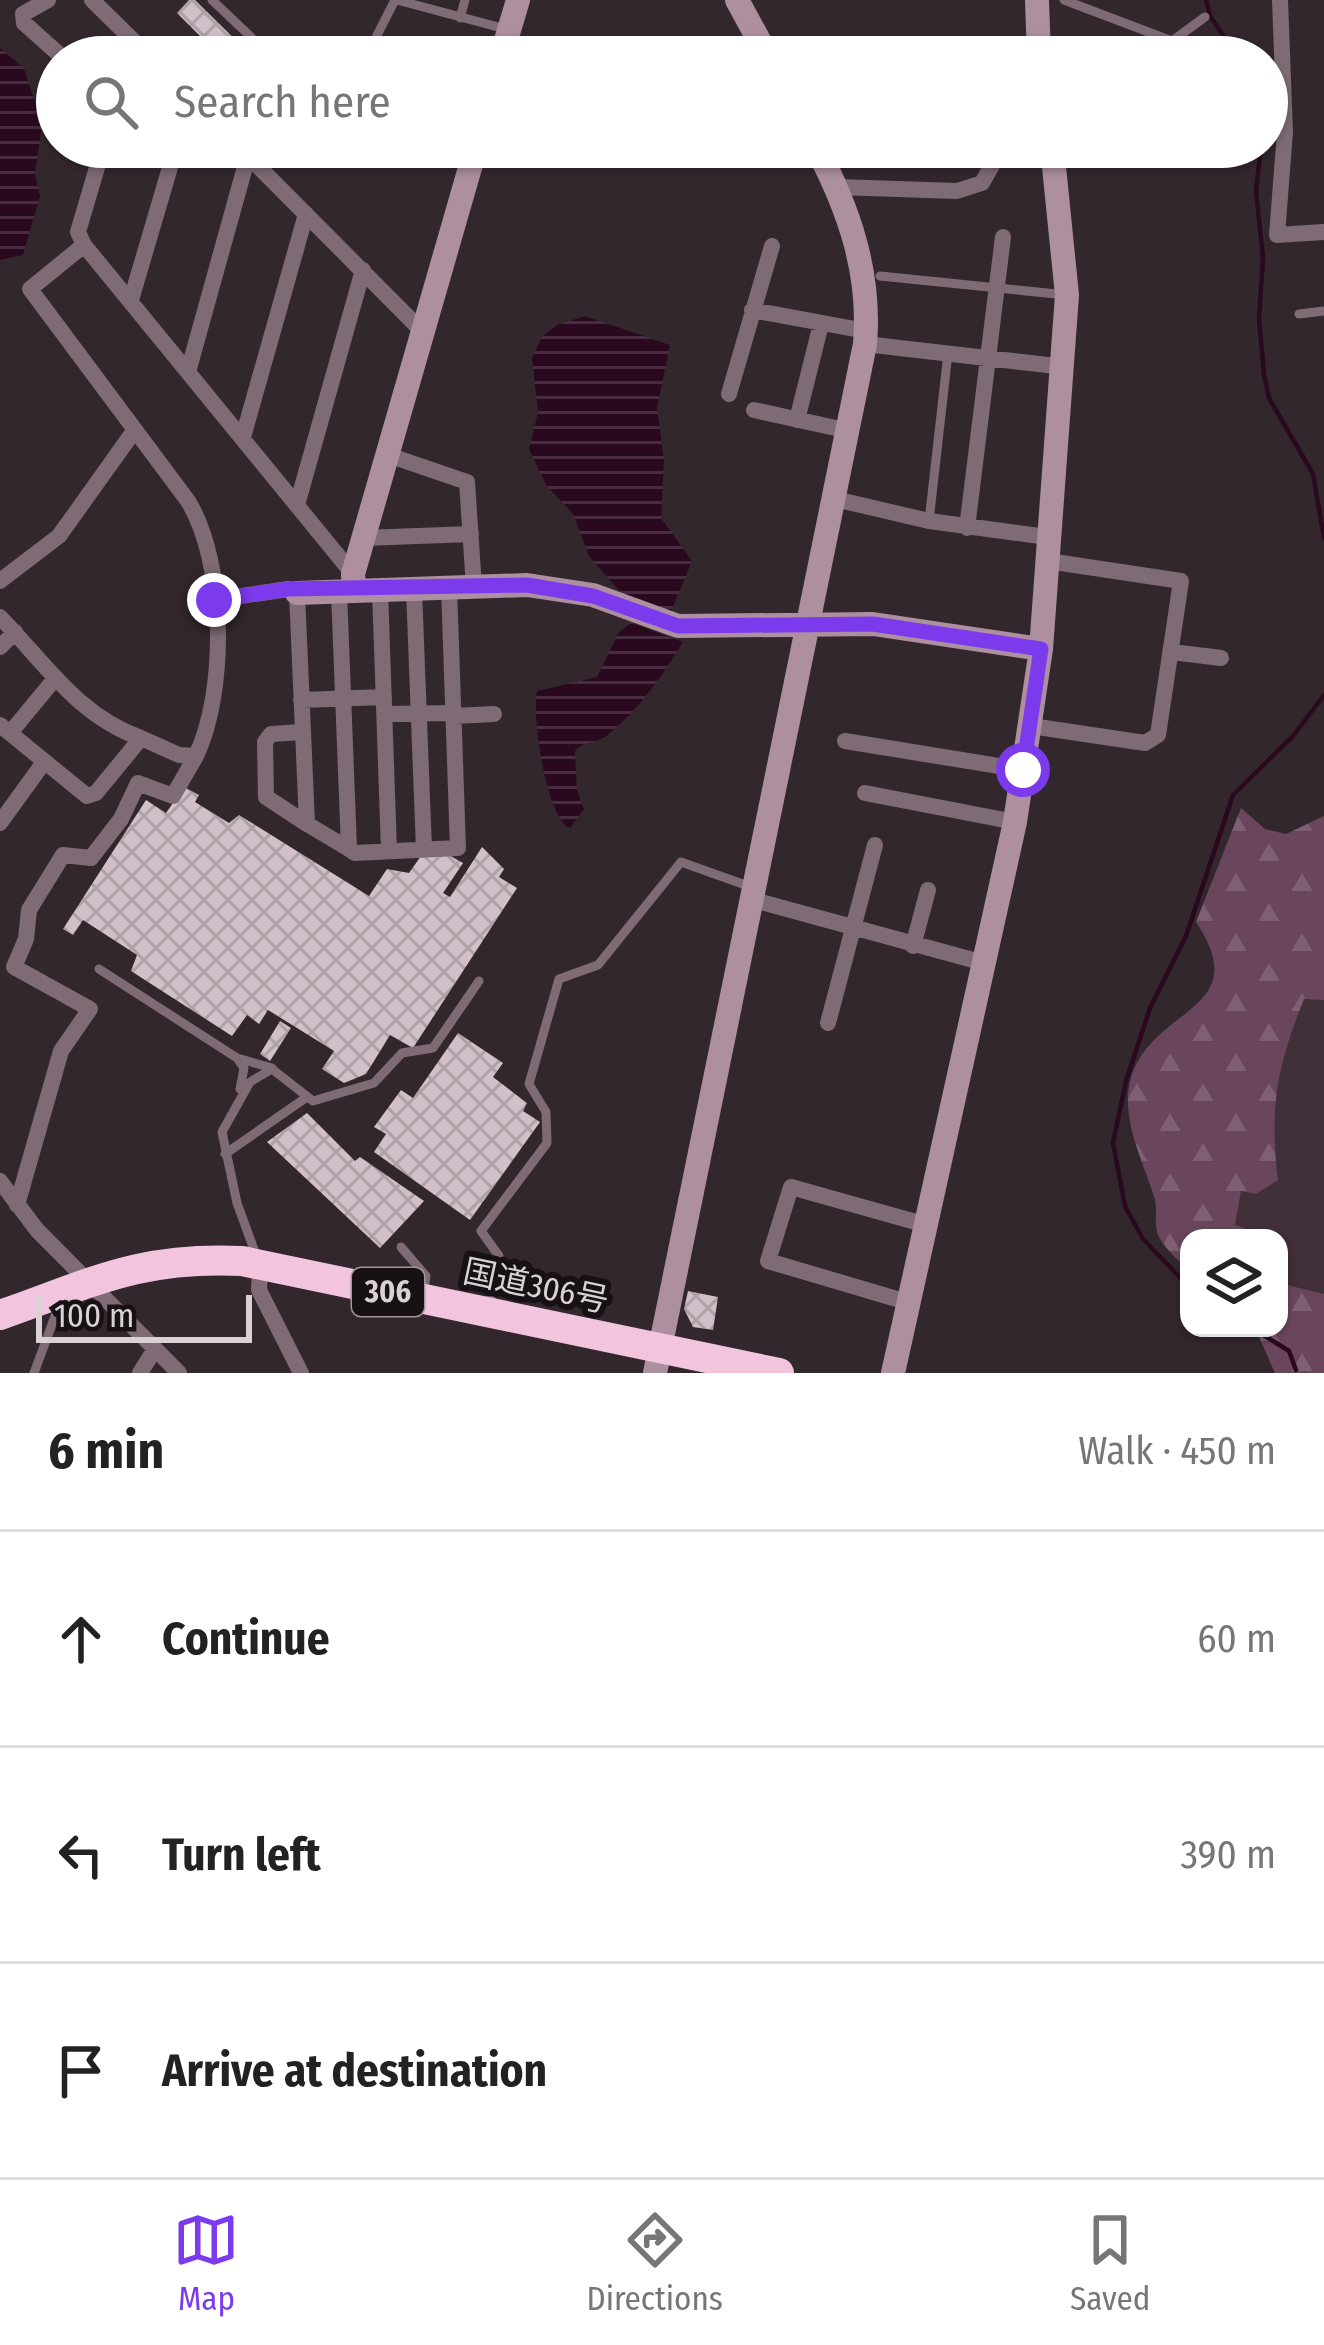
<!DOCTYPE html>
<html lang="en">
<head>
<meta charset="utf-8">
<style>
  :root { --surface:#fff; --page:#f6f6f6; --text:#222; --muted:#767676; --line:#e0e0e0; --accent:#7c3aed }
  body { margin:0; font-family:"Fira Sans Condensed","Noto Sans JP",sans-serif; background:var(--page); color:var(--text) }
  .controls { position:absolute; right:36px; bottom:36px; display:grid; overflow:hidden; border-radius:24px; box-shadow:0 3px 9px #0004 }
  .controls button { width:108px; height:108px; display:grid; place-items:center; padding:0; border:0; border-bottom:3px solid var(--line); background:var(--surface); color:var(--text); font:60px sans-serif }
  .scale { position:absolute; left:36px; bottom:30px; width:216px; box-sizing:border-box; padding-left:12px; border:6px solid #d9d1d6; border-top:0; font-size:33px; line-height:42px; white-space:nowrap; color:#d9d1d6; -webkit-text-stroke:9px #171115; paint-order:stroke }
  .stop { position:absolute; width:36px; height:36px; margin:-27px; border:9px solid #7c3aed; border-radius:50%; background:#fff }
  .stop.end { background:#7c3aed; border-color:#fff; box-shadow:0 3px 12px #0008 }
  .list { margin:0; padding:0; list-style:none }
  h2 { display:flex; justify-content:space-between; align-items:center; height:156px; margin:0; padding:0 48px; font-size:51px }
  h2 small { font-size:39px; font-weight:400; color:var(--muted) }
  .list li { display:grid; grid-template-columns:78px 1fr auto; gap:36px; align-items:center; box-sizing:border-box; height:216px; padding:0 48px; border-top:3px solid var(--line) }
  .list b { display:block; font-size:45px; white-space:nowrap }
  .list em { font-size:39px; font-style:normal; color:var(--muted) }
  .icon { flex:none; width:66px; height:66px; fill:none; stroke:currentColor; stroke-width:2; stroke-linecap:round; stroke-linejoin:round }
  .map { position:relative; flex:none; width:1324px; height:1373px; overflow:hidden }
  .search { position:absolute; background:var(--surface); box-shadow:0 3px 9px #0004; left:36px; right:36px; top:36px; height:132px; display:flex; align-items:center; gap:30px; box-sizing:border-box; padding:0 42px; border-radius:66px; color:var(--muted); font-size:45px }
  .sheet { height:804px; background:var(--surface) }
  nav { display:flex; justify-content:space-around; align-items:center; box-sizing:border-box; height:168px; border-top:3px solid var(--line); background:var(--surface); font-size:33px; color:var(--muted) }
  nav a { display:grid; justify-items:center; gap:6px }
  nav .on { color:var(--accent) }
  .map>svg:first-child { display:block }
  .built { fill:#412f3a }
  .forest { fill:url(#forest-firs) }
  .water { fill:url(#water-rules) }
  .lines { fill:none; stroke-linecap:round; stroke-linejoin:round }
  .stream { stroke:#2a091f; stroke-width:4.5 }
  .building { fill:url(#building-cross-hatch) }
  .lane { stroke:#7e6b75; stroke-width:9 }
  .street { stroke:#7e6b75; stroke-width:16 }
  .secondary { stroke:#ad8fa0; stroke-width:24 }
  .highway { stroke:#f2c4de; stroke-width:30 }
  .route { stroke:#7c3aed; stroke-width:15 }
  .labels { text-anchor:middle; stroke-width:12; stroke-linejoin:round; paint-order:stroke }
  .shield { fill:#171115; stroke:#9f979c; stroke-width:3 }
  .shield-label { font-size:30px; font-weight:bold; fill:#d9d1d6 }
  .street-label { font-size:33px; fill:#d9d1d6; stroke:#171115 }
</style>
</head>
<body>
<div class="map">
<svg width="1324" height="1373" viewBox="0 0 1324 1373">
  <defs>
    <pattern id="forest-firs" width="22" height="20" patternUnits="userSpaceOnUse" patternTransform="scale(3)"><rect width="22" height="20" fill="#6a465c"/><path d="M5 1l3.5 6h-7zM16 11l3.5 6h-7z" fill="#7f6073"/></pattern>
    <pattern id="water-rules" width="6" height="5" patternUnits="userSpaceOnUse" patternTransform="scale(3)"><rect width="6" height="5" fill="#2a091f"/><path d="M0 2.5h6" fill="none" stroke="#482c3f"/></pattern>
    <pattern id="building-cross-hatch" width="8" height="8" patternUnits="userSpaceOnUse" patternTransform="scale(3)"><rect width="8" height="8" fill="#d1c0c9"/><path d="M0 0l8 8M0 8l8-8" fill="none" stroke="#ada0a7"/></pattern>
  </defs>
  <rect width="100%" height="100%" fill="#33272e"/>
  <!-- built -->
  <path class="built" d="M1304 998 1324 1000V1294L1279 1283V1238H1242L1244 1229 1235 1226 1241 1190 1278 1180 1270 1119 1282 1053Z"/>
  <!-- forest -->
  <path class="forest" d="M1241 808 1265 829 1286 834 1324 816V1000L1304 999C1277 1066 1269 1108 1278 1180L1256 1194 1241 1191 1235 1225 1244 1228 1242 1238H1189V1272C1180 1261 1165 1249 1159 1237 1153 1226 1158 1211 1155 1200 1142 1155 1110 1103 1141 1056 1174 1006 1249 1001 1196 922Z
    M1279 1283 1324 1294V1373H1275L1255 1328H1279Z"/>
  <!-- water -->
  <path class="water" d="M0 48 24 68 42 124 35 174 40 196 23 255 0 260Z
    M585 316 670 345 657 408 664 461 661 518 692 561 670 614 623 595 589 556 573 514 546 485 529 449 538 412 532 358 542 337 557 325Z
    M631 623 683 642C662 676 640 708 609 734 598 744 586 740 575 751L577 790 584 809 570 828C547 821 531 715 537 691L597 677 619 632Z"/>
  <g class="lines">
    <!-- stream -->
    <path class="stream" d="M1206 0 1210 16 1238 57
      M1261 147 1256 191 1263 258 1259 318 1264 375 1269 398 1313 474 1324 538
      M1189 1287 1143 1239 1125 1206 1113 1143 1126 1081 1150 1008 1186 936 1233 795 1293 736 1324 695
      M1252 1328 1289 1351 1296 1370"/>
  </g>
  <!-- building -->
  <path class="building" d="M189 0H195L253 57H221L177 13Z
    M184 787 199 795 195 802 229 823 239 815 369 896 387 869 409 873 421 856 447 854 463 863 443 893 450 897 482 847 504 869 499 877 517 888 413 1048 390 1035 366 1074 344 1083 322 1069 334 1051 268 1010 259 1024 247 1015 232 1036 131 971 137 955 83 920 73 935 63 929 146 800 166 813Z
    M280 1021 291 1028 270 1061 260 1054Z
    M458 1033 503 1063 493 1077 527 1103 523 1111 540 1122 470 1220 374 1152 386 1134 374 1127 401 1090 413 1098Z
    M307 1113 355 1161 360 1157 424 1201 380 1248 267 1142Z
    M688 1291 718 1297 713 1330 693 1327 684 1309Z"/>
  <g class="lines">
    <!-- lane -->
    <path class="lane" d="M212 0 272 57
      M397 0 509 30
      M1064 0 1172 41 1205 17
      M460 18 465 0
      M366 57 395 0
      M880 276 1066 295
      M1299 314 1324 311
      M929 521 948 353
      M99 969 237 1058 244 1068 240 1089
      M237 1058 272 1068
      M225 1154 307 1097
      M401 1247 426 1276 423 1294
      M256 1255 237 1203 222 1132 250 1082 272 1069 313 1101 374 1083 402 1053 433 1048 479 981
      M489 1306 499 1256 481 1231 547 1143 546 1112 529 1084 559 979 598 965 681 862 751 887
      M34 1373 61 1300"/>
    <!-- street -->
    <path class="street" d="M48 0 23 14 24 23 62 57
      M92 0 150 57
      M1280 0 1285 132 1277 235 1324 232
      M103 147 78 232 84 245 353 574
      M239 147 424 333
      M837 187 957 191 982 183 996 158
      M84 245 30 289 188 501C226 563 227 691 196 756L179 755 141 738
      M131 300 176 147
      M752 310 866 331
      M865 344 1065 367
      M188 372 248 156
      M729 394 772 246
      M754 410 849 431
      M797 420 821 324
      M243 437 306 214
      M388 455 467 482 474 587
      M835 499 929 521 1047 537
      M297 505 363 270
      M967 528 1003 237
      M364 538 471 534
      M0 581 59 536 134 431
      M414 589 424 850
      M380 590 389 851
      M339 591 349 849 355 853 458 848 449 587
      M214 600 288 589 297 593 307 824 349 849
      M0 617C45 663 78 716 141 738L96 793 87 796 0 725
      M0 647 15 632
      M1172 652 1221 658
      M301 700 384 697
      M385 714 454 713
      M454 716 494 714
      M1031 726 1145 743 1158 735 1181 581 1048 561
      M302 732 271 734 265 742 266 797 307 824
      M10 733 53 681
      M845 741 1023 770
      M865 793 1015 822
      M0 823 44 762
      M750 899 984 963
      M913 946 928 890
      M828 1023 875 845
      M0 1181 37 1230 179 1373
      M17 1205 61 1051 90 1009 14 967 26 939 29 910 63 855 91 858 121 819 138 783 173 796 196 756
      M260 1265 259 1290 301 1373
      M907 1302 768 1261 791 1187 923 1224
      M140 1373 155 1349"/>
    <!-- secondary -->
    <path class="secondary" d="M737 0 768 57
      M1037 0 1039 57
      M501 57 518 0
      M354 590 353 574 476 147
      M297 593 527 585 593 595 678 626 873 624 1041 649
      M655 1373 865 344C871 273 849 209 816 147
      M893 1373 1015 822 1041 649 1067 295 1052 147"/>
    <!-- highway -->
    <path class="highway" d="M0 1315C92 1283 139 1256 242 1261L779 1373"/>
  </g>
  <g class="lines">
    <!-- route -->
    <path class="route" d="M214 600 288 589 527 585 593 596 678 626 873 624 1041 649 1023 770"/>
  </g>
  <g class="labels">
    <!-- shield labels -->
    <rect class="shield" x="352" y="1268" width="72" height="48" rx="9"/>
    <g class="shield-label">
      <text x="388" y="1302">306</text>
    </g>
    <!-- street labels -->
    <g class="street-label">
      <text transform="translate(536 1285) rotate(12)" y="12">国道306号</text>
    </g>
  </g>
</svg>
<div class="controls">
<button><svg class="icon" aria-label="layers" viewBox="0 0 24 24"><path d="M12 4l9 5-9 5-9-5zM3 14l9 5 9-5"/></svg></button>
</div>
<div class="scale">100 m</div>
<div class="stop" style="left:1023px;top:770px"></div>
<div class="stop end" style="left:214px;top:600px"></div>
<div class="search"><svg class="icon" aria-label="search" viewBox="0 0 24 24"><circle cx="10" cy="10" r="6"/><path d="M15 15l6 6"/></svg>Search here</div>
</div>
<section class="sheet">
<h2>6 min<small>Walk · 450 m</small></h2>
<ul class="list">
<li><svg class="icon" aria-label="ahead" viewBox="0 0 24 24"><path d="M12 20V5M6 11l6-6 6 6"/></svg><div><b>Continue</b></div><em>60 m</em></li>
<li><svg class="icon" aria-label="left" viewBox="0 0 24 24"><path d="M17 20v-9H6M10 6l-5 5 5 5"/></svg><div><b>Turn left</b></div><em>390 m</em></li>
<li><svg class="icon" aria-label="arrive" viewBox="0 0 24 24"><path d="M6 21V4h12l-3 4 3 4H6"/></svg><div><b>Arrive at destination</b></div></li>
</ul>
</section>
<nav>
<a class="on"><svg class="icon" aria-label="map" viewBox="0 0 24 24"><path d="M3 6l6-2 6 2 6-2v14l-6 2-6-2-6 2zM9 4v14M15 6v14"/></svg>Map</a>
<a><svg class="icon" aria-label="directions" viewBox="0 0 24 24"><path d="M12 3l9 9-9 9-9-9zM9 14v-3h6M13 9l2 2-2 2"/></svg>Directions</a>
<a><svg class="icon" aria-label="saved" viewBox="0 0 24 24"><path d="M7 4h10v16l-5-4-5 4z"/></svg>Saved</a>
</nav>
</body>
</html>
